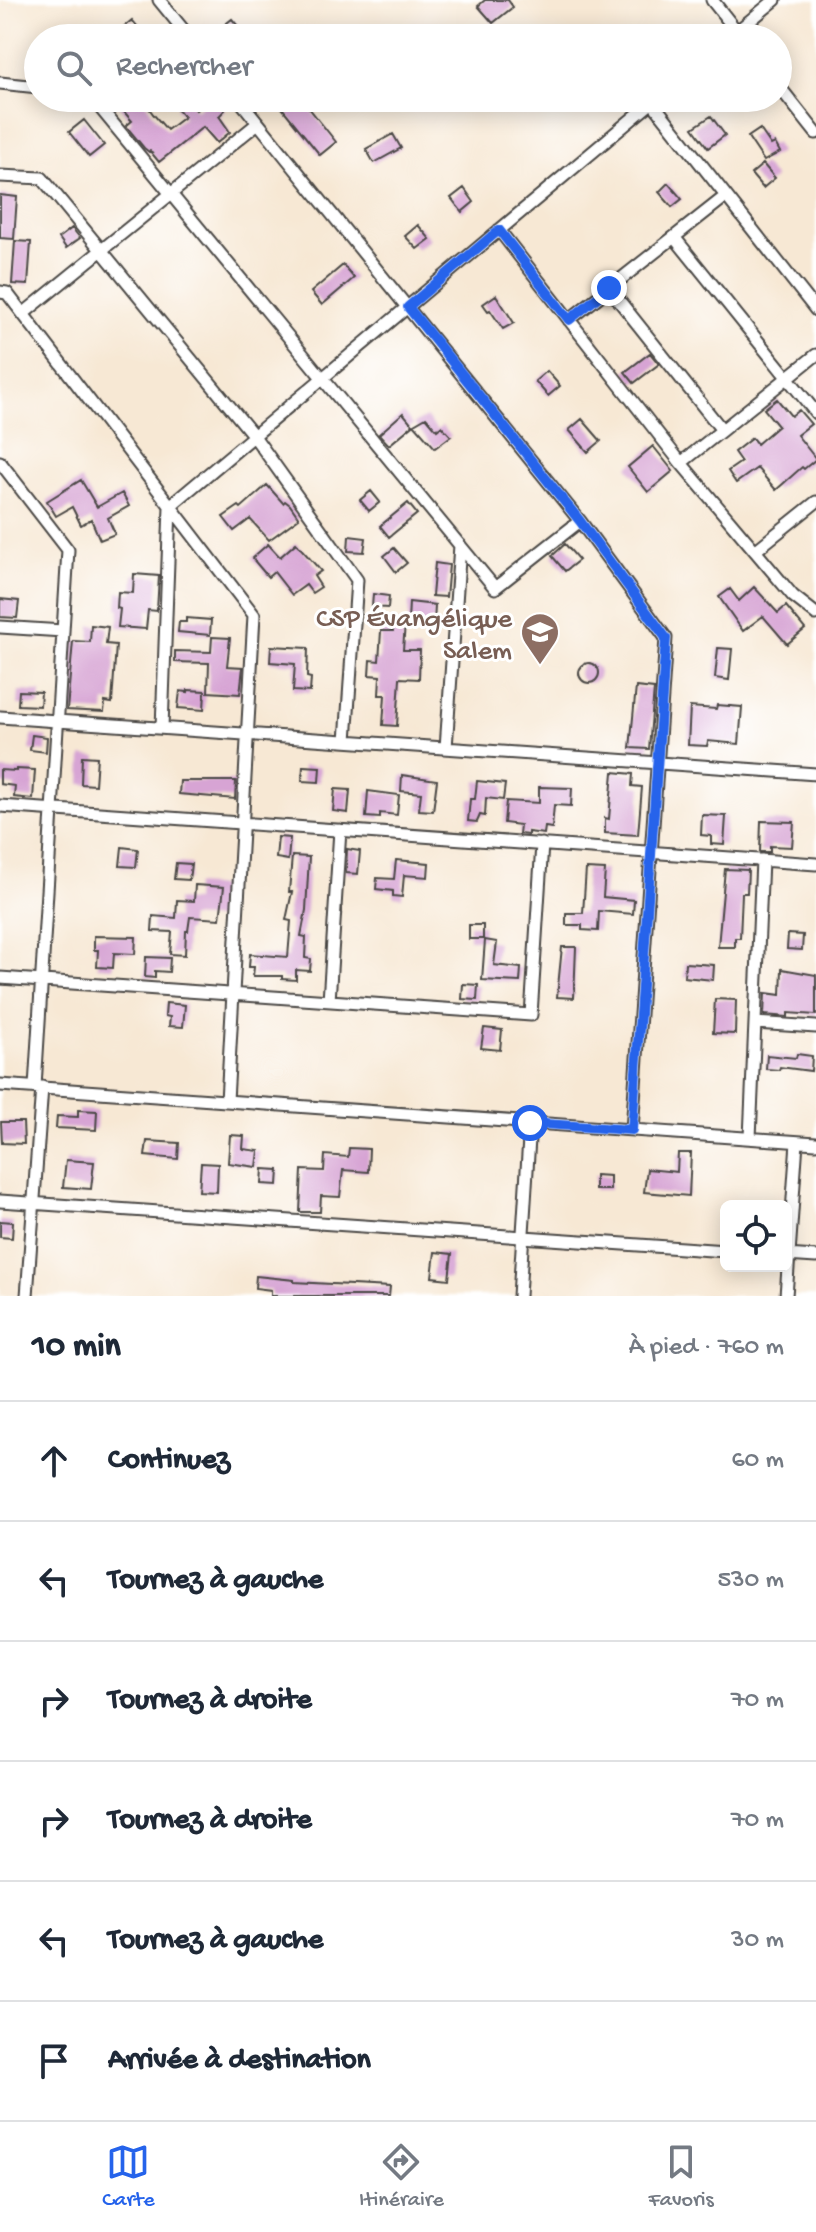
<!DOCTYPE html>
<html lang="fr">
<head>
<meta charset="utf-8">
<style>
  :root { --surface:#fff; --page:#f6f6f7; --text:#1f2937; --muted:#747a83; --line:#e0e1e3; --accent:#2563eb }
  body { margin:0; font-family:"Gochi Hand",sans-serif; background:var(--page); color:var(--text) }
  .controls { position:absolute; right:24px; bottom:24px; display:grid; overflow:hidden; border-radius:12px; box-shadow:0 4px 20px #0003 }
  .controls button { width:72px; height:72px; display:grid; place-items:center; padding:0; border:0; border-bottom:2px solid var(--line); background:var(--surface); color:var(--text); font:40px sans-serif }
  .stop { position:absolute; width:24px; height:24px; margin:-18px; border:6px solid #2563eb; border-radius:50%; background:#fff }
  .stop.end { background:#2563eb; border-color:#fff; box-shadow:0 2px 8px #0008 }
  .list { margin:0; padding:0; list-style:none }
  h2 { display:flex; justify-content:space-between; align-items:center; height:104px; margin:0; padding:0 32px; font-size:34px }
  h2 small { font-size:26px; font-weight:400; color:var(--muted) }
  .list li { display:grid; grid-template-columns:52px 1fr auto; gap:24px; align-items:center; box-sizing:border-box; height:120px; padding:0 32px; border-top:2px solid var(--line) }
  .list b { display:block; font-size:30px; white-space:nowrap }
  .list em { font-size:26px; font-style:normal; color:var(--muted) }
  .icon { flex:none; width:44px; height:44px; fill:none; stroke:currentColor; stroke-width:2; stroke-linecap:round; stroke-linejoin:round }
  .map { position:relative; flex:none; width:816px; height:1296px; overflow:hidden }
  .search { position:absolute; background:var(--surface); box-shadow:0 4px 20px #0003; left:24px; right:24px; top:24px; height:88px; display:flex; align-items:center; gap:20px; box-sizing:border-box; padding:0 28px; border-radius:44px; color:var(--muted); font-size:30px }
  .sheet { height:824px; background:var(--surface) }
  nav { display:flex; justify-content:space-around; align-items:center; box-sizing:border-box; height:112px; border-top:2px solid var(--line); background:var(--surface); font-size:22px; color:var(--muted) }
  nav a { display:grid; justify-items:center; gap:4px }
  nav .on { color:var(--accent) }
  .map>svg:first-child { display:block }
  .building { fill:#d7a4d4 }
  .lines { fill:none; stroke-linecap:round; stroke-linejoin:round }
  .street-casing { stroke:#4a4744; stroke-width:15 }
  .street { stroke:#fff; stroke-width:11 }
  .route { stroke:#2563eb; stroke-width:10 }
  .labels { text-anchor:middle; stroke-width:6; stroke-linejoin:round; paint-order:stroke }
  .education-label { font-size:28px; fill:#785e54; stroke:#fff; text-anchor:end }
</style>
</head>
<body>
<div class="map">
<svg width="816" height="1296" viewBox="0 0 816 1296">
  <rect width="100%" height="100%" fill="#fff"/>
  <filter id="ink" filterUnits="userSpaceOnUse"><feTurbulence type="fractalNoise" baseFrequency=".0125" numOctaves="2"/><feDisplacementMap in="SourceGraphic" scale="16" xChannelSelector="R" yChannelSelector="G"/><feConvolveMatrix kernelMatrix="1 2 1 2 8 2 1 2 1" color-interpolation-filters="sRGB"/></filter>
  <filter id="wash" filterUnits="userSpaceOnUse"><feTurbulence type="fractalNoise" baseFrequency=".006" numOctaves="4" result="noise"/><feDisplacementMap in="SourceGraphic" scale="32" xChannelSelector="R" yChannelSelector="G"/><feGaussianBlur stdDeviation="1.8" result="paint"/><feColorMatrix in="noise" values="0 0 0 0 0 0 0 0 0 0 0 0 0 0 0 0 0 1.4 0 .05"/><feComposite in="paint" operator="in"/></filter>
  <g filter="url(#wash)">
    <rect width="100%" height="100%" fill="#f7e8d4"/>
    <g id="blocks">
      <!-- building -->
      <path class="building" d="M485 0H508L513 7 493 23 478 6Z
        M232 19 248 38H225L218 30Z
        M132 20 147 38H110Z
        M112 98H142L153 114 167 130 184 117 176 108 187 99 196 110 211 98H214L225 110 219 116 230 132 217 143 203 127 159 162 150 151 149 152 144 148 126 126 132 121Z
        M274 98H301L336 142 320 155Z
        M711 116 725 135 708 148 693 128Z
        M84 120 104 145 89 157 69 132Z
        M760 129 771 145 775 143 780 152 764 161 748 137Z
        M393 134 401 148 374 163 366 149Z
        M763 164 775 178 763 188 751 174Z
        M668 183 682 199 672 207 659 192Z
        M464 188 474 202 462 212 451 198Z
        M0 195 17 197 14 239 0 238Z
        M418 225 430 239 417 249 405 236Z
        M72 228 80 238 66 248 59 238Z
        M15 241 31 242 28 285 12 284Z
        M343 265 354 278 322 305 311 292Z
        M496 295 514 323 503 329 490 310 488 311 483 304Z
        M650 353 659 364 634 383 625 372Z
        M547 371 560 386 548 396 535 381Z
        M777 399 791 416 799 410 811 424 797 435 816 459 804 469 802 467 776 490 757 468 736 483 728 471 741 462 734 452 752 438 757 444 778 426 764 409Z
        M403 413 413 425 389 445 379 434Z
        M426 417 437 430 442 426 451 436 435 448 414 424Z
        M582 419 601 441 588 452 569 430Z
        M653 446 673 471 648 492 628 467Z
        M81 480 97 507 122 493 129 506 108 518 115 534 100 540 91 519 81 525 72 507 56 516 47 501Z
        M267 485 283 503 285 501 290 505 299 518 269 540 250 519 234 531 223 517 239 506 241 508Z
        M371 491 380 502 369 511 360 500Z
        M408 503 417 514 389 537 380 526Z
        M349 536 366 538 364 552 348 551Z
        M296 543 321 571 314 576 321 587 312 593 306 585 292 595 274 572 268 577 252 558 268 544 280 557Z
        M565 544 579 560 565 571 552 556Z
        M394 548 407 563 396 572 384 556Z
        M435 563 449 565 446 597 432 596Z
        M134 574 159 576 157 611 148 610 146 629 118 627 120 609 117 608 118 592 133 593Z
        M754 587 778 613 786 606 805 629 787 644 763 616 743 631 719 597 730 589 739 601Z
        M373 594 389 596 388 608 372 607Z
        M0 599 19 601 17 618 0 617Z
        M409 602 435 605 434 625 408 622Z
        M186 618 211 620 210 635 178 632 179 622H186Z
        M394 622 405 623 403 650H420L419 679 400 678 397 726 383 725 385 695H379L380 676 369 675 370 660 379 661 381 631H393Z
        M91 625 108 627 106 644 116 645 112 703 105 702 104 712 67 710 73 641 90 642Z
        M212 637 230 638 227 666 243 667 240 694 208 692 209 663 175 662V651L211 652Z
        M271 646 308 648 307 677 311 678 310 692 293 691 295 664 270 662Z
        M718 648 732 649 729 680 715 678Z
        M579 673a10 10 0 1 1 20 0a10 10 0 1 1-20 0Z
        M636 687 654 689 649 749 630 748Z
        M188 690 205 691 204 710 178 708 180 691 188 692Z
        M19 691 41 692 40 706 18 705Z
        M717 705 742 707 739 744 708 741 707 746 688 745 690 707 716 709Z
        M32 735 47 737 46 752 30 750Z
        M82 756 97 757 95 785 81 784Z
        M303 766 320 767 319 782 302 781Z
        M16 769 35 770 33 799 14 797 15 786 0 784V770L16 771Z
        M613 772 633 774 632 786 642 787 638 835 605 833V818L609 819Z
        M402 775 437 780 433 811 419 810 421 793 401 791Z
        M180 781H236L235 799 179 794Z
        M477 781 505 784 503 800 486 798 485 816 480 815 477 822 468 821 470 799H475Z
        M539 787 572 788 571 806 554 805 552 828 545 827 544 834 528 832V835L519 834 520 825 504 823 506 801 539 803Z
        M335 789 350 790 348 813 333 811Z
        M368 791 399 795 397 815 380 813V818L366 817Z
        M702 815 726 816 724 845 711 844V836L701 835Z
        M761 821 794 822 792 847 770 846V852H760Z
        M278 837 290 838 288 860 276 858Z
        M122 847 138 849 136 867 120 866Z
        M347 849 360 851 358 874 346 873Z
        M292 856 309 857 306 910 301 936 306 937 305 958 311 959 310 971 296 970V980L282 979V976H253L254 967H249L250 954 288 957 291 921 286 920 292 892H289Z
        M396 860 429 863 428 877 404 875 402 897 393 896V891L376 889 377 878 394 879Z
        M176 863 191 864 189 880 174 879Z
        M586 869 605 870 603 897 634 900 633 914 599 911 598 931 582 930V925H566V913H583Z
        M725 869 748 870 747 893H742L740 938H735V947H718Z
        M195 885 224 887 220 919 190 917 188 931H186L185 955 170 954 172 932 152 931 153 916 176 918 177 900 194 901Z
        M469 925H483V939H469Z
        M788 934 803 935 802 950 787 949Z
        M94 936 136 937 135 954 114 953 113 968 97 967 98 950H94Z
        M485 940 497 942 494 965 521 968 520 982 482 980Z
        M562 947H576L574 998 557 997Z
        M146 957 170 958 169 972 155 971V978L145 977Z
        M685 963 714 965 713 980 684 977Z
        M782 969 816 975V1015L788 1013V1017L764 1015 765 993 781 995Z
        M463 984 478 985 477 1000 462 999Z
        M715 999 736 1000 735 1034 713 1033Z
        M166 1003 185 1005 183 1027 169 1026 170 1017 165 1016Z
        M484 1028 502 1030 500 1050 481 1048Z
        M797 1054 812 1056 811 1071 780 1067 779 1070 766 1069 767 1055 796 1058Z
        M78 1110 97 1111 96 1130 56 1128 57 1116 78 1117Z
        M1 1122H23L24 1144 2 1143Z
        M230 1135 244 1136 243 1149 259 1151 257 1167 228 1163Z
        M147 1141 179 1143 178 1159 145 1156Z
        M349 1148 369 1149 368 1172 343 1170 340 1197 321 1196 320 1212H300L302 1170 324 1171 325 1155 348 1157Z
        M678 1153H691L689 1196 644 1192 647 1169 677 1172Z
        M66 1160 94 1162 91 1189 63 1187Z
        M201 1163 218 1164 217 1192 199 1191Z
        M263 1169 279 1170 278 1185 262 1184Z
        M595 1175 610 1176V1190H595Z
        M0 1221 13 1222 12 1238 0 1237Z
        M435 1252 452 1254 449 1279 432 1277Z
        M256 1276 294 1280V1282L390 1287 389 1296H271V1290L255 1288Z"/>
    </g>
  </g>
  <g filter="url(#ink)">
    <use href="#blocks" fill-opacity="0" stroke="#4a4744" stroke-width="2"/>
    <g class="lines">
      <!-- street casing -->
      <g class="street-casing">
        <path id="street" d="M159 0 190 38
          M712 0 742 38
          M729 38 775 0
          M0 83 38 87
          M778 85 816 133
          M92 98 495 588 580 521
          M238 98 580 521 666 638 632 1130
          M652 102 816 310
          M0 176 42 178 254 436 357 580 346 741
          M499 230 681 463 793 596 816 614
          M674 237 816 413
          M609 288 722 430
          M0 292 7 293 254 615 227 1101
          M23 314 258 123
          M569 320 726 196
          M0 462 68 550 35 1087
          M681 463 816 355
          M755 551 816 502
          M0 627 63 631
          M0 717 816 774
          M162 728 170 506 657 98
          M446 748 460 545
          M0 806 816 864
          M0 978 531 1015 542 844
          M329 1001 340 830
          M755 1023 816 1027
          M0 1085 816 1143
          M750 1138 762 860
          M0 1201 726 1251
          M786 1255 816 1257
          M27 1296 42 1087
          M519 1296 530 1123
          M786 1296 797 1142"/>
      </g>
      <!-- street -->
      <use href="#street" class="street"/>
    </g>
  </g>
  <g class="lines" filter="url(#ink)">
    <!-- route -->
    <path class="route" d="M530 1123 632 1130 666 638 580 521 408 307 499 230 569 320 609 288"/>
  </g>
  <!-- icons -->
  <defs>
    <g id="school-pin" transform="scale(2)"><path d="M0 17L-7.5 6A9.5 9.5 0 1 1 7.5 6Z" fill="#8d6e63" stroke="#fff"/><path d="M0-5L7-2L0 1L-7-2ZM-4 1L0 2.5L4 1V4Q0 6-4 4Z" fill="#fff"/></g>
  </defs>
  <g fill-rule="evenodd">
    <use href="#school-pin" x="540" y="632"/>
  </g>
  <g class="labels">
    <!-- education labels -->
    <g class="education-label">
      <text x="512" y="626">CSP Évangélique<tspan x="512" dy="32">Salem</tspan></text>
    </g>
  </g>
</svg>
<div class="controls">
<button><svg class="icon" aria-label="locate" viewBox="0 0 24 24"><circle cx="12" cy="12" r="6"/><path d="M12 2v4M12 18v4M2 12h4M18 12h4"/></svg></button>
</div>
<div class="stop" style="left:530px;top:1123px"></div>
<div class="stop end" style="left:609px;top:288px"></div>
<div class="search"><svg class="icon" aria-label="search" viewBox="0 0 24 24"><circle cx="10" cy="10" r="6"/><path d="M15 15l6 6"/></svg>Rechercher</div>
</div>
<section class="sheet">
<h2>10 min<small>À pied · 760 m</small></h2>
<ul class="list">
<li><svg class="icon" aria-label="ahead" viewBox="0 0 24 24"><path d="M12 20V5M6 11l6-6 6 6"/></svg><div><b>Continuez</b></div><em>60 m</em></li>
<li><svg class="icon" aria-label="left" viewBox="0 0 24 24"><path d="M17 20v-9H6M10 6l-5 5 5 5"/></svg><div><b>Tournez à gauche</b></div><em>530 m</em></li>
<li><svg class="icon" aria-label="right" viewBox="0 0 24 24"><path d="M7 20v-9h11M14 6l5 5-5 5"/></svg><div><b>Tournez à droite</b></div><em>70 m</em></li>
<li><svg class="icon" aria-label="right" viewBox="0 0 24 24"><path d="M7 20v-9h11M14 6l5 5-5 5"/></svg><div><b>Tournez à droite</b></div><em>70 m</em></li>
<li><svg class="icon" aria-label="left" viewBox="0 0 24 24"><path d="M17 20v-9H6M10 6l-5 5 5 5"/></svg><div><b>Tournez à gauche</b></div><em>30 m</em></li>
<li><svg class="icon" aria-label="arrive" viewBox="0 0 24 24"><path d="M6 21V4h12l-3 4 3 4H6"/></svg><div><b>Arrivée à destination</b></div></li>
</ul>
</section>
<nav>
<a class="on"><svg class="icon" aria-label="map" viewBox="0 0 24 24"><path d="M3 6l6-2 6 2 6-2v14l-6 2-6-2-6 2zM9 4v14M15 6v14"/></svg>Carte</a>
<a><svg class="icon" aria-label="directions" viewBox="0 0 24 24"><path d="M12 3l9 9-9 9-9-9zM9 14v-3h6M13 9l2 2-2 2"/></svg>Itinéraire</a>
<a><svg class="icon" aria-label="saved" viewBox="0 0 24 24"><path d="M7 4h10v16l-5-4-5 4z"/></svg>Favoris</a>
</nav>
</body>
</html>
